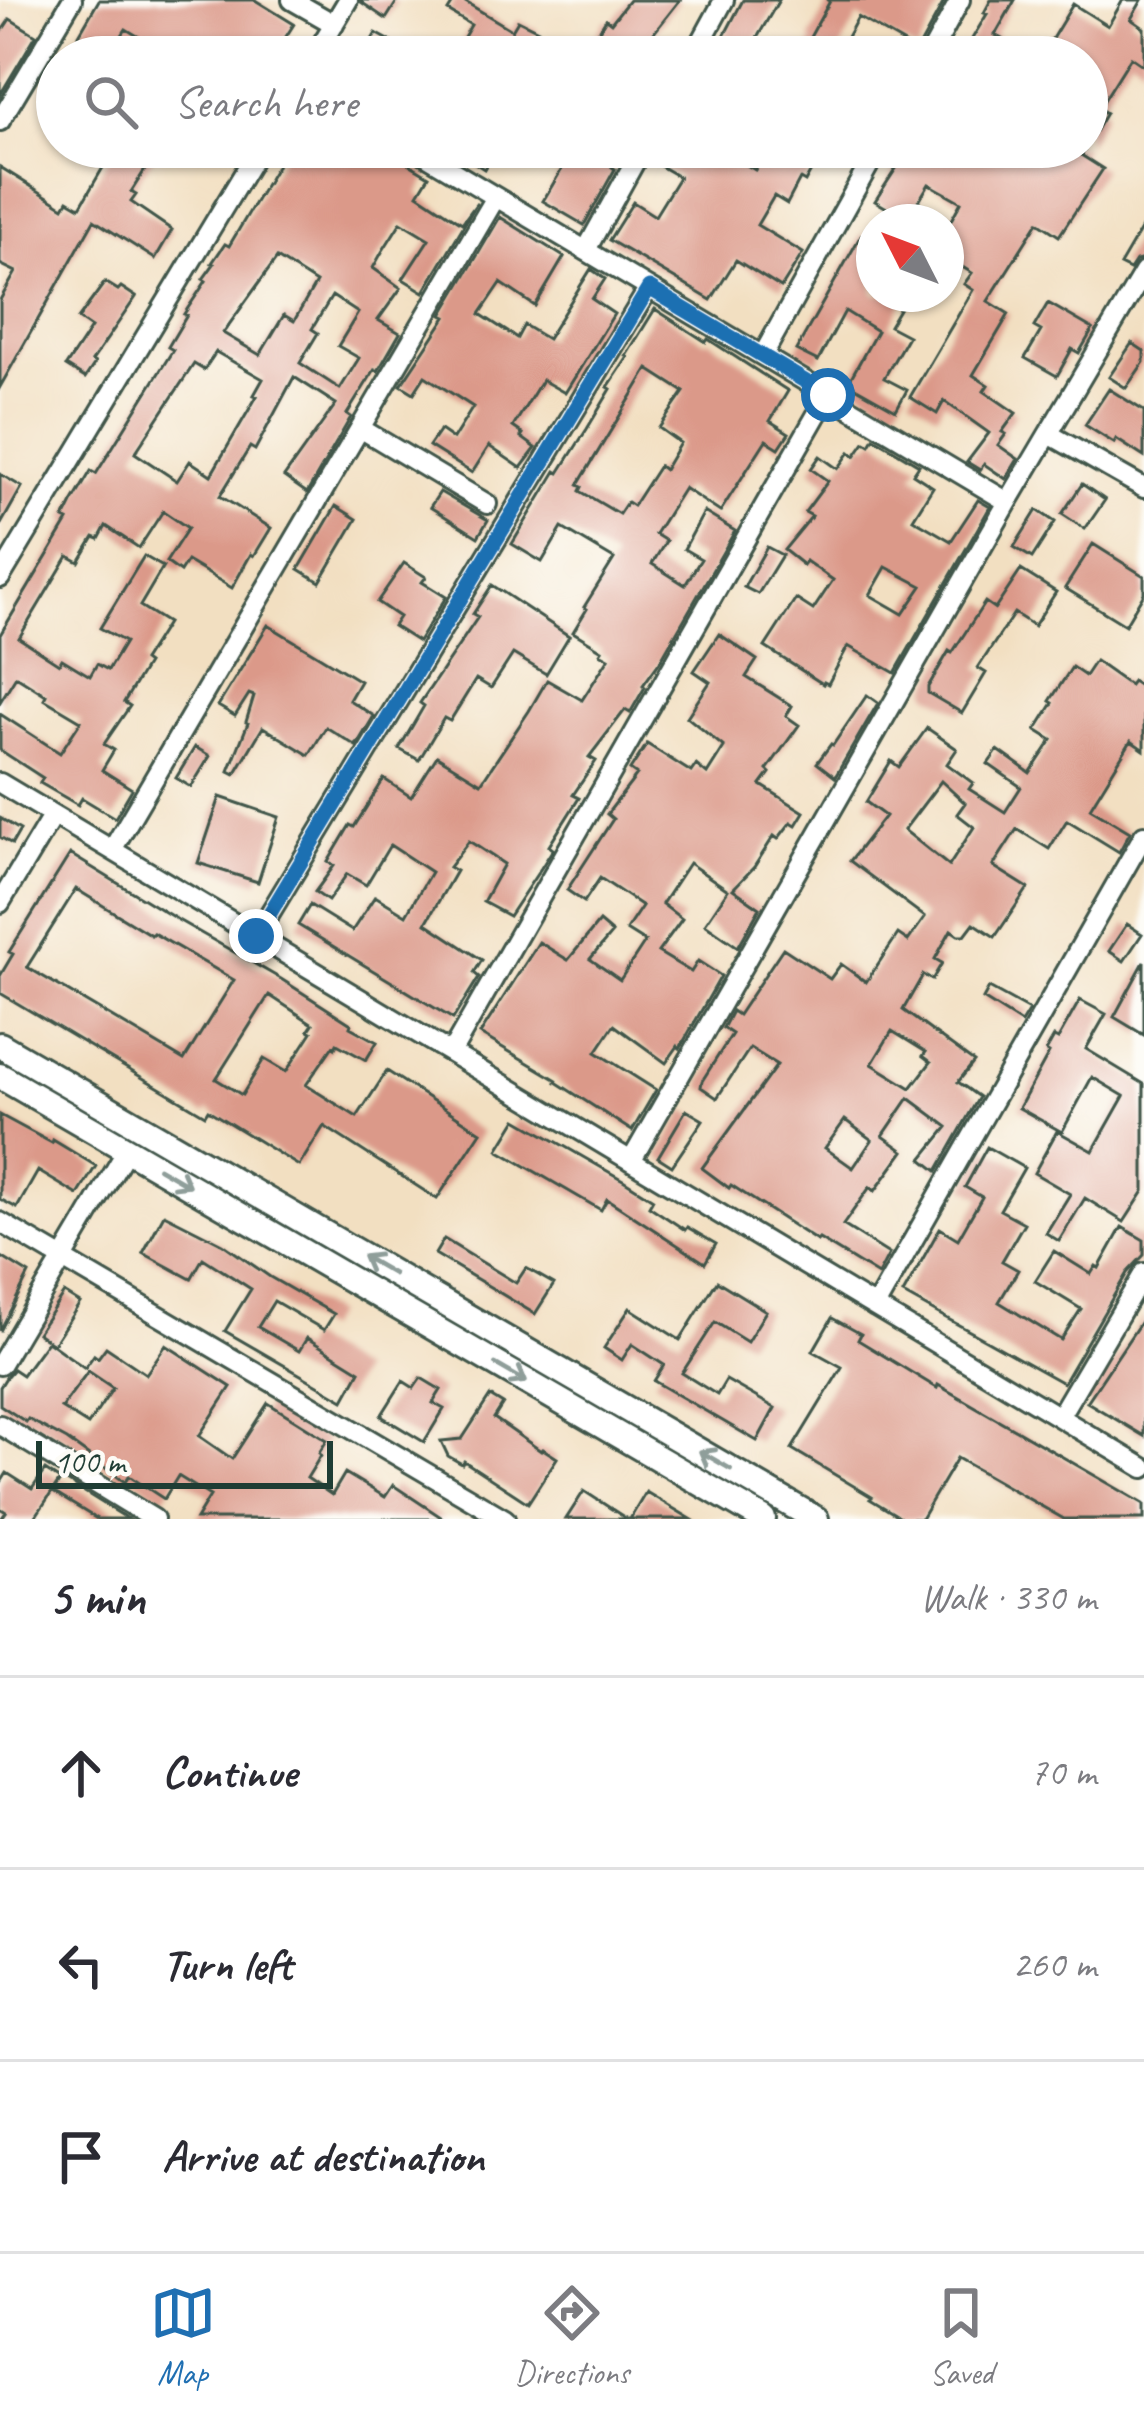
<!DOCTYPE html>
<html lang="en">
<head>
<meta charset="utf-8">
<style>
  :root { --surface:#fff; --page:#f2f2f3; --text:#2b2b33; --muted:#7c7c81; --line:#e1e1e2; --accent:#1f6fb2 }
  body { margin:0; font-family:Caveat,sans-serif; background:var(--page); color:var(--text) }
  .compass { position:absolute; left:856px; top:204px; width:108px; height:108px; border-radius:50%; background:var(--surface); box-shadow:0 3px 9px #0004; rotate:312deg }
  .scale { position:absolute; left:36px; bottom:30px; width:297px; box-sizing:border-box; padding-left:12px; border:6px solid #1f3d34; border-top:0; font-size:33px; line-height:42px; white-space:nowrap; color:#1f3d34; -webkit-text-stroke:9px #fdfcf7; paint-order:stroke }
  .stop { position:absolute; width:36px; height:36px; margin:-27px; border:9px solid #1f6fb2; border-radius:50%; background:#fff }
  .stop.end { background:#1f6fb2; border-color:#fff; box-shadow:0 3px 12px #0008 }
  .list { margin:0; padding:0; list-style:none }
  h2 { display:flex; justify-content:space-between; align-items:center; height:156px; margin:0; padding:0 48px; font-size:51px }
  h2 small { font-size:39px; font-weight:400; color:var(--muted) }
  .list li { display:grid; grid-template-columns:78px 1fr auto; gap:36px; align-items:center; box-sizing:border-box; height:192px; padding:0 48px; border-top:3px solid var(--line) }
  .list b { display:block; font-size:45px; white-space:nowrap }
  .list em { font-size:39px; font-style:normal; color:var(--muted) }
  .icon { flex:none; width:66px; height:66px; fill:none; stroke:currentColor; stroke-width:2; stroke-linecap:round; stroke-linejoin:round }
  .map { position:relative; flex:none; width:1144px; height:1519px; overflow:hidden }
  .search { position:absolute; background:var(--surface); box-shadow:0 3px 9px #0004; left:36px; right:36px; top:36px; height:132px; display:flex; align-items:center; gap:30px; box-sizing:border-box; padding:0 42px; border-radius:66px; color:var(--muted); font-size:45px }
  .sheet { height:732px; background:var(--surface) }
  nav { display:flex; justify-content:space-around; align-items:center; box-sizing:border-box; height:168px; border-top:3px solid var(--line); background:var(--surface); font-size:33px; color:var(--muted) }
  nav a { display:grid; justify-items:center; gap:6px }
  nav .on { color:var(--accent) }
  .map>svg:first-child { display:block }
  .building { fill:#db9989; fill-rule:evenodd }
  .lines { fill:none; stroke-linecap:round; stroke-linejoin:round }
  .minor-casing { stroke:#3f5549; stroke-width:24 }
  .secondary-casing { stroke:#3f5549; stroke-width:30 }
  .minor { stroke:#fff; stroke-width:18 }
  .secondary { stroke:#fff; stroke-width:24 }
  .oneway { stroke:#8f9e9a }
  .route { stroke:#1f6fb2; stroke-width:15 }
</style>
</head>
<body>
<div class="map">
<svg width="1144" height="1519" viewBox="0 0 1144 1519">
  <rect width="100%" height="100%" fill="#fdfcf7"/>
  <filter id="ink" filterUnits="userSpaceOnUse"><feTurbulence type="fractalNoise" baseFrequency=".00833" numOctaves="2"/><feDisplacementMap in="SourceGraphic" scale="24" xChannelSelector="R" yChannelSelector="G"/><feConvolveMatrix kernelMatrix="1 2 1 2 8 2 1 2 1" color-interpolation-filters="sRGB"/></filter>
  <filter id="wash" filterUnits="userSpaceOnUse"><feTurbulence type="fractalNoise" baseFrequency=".004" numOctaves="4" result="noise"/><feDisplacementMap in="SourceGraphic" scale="48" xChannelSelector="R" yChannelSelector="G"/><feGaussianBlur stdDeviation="2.7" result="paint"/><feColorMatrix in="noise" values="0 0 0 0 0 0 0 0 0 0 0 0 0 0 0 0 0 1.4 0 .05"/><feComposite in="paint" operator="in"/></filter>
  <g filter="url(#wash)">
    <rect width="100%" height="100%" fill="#f2dfc1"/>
    <g id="blocks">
      <!-- building -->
      <path class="building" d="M99 0H255L294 24 273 57H172L126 29 108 57H66Z
        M361 0H398L386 19 361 2Z
        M455 0H462L512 30 518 20 538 30 532 42 557 57H452L471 25 448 11Z
        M629 0H680L653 34 681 51 680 57H657L636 45 629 57H583L606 19 611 23Z
        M743 0H779L746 57H713Z
        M827 0H945L917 51 858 17 836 57H804L812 41 809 39 830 1Z
        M991 0H1015L995 35 1002 39 990 57H961L987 14 984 13Z
        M1123 0H1142L1131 19 1144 28V66L1131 57 1099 108 1106 113 1087 145V57H1041L1073 4 1108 26Z
        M10 19 36 35 0 95V34Z
        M376 33 420 57H362Z
        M115 147H143L155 154 131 192 136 195 131 202 172 230 155 259 94 220 0 387V300L16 272 0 264V167L64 207 68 200 80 207Z
        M288 147H381L429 176 418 194 462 223 477 203 424 292 403 279 429 239 401 222 382 252 373 268 401 288 378 320 400 333 378 371 375 369 347 414 351 417 307 493 284 477 336 404 294 377 255 450 250 447 220 496 271 528 254 556 251 554 232 588 187 561 180 572 166 562 188 528 163 511 139 548 106 526 99 539 94 537 79 562 68 556 19 638 59 664 62 659 90 676 97 664 108 670 125 642 100 628 144 556 163 567 140 606 167 623 143 661 147 664 124 702 130 706 104 744 114 750 102 770 132 789 115 818 82 798 78 805 40 783 43 778 0 750V714L60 753 81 721 44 699 46 695 16 676 0 702V635L68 521 64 519 72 503 91 471 96 474 173 350 168 347 187 315 184 314 206 281 203 279 214 264 212 263 225 244 229 246ZM277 258 316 283 294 321 284 315 260 355 223 333ZM332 296 358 313 338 346 359 358 340 389 300 363 318 333 312 329ZM216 352 263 379 254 395 257 396 211 475 190 461 177 481 135 453 194 364 204 370Z
        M449 147H497L484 169Z
        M575 147H602L618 157 612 167 615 169 584 225 543 201Z
        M665 147H716L755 170 769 147H824L805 182 800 179 787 204 774 196 757 225 803 253 781 288 736 260 711 300 609 240 633 202 655 216 679 177 655 163Z
        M825 147H864L854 164Z
        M910 147H1086L1081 155 1103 169 1059 236 1038 222 988 301 1009 314 973 375 988 385 984 391 1016 413 1002 432 1006 434 998 445 1018 459 1006 479 984 464 980 470 967 462 989 433 944 401 937 414 910 397 973 290 964 284 972 273 946 257V229L961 202 929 184 907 220 875 201Z
        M500 217 564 257 535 306 501 283 480 314 517 338 524 325 547 339 591 269 605 279 592 299 614 314 565 393 542 380 513 427 523 434 521 437 536 448 521 468 489 446 472 473 429 446 440 430 453 439 473 407 425 376 414 393 401 385 446 317 442 315Z
        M1144 224V259L1136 261 1130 270 1120 265Z
        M861 235 874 243V294H908L889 326 908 336 884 378 907 390 896 410 848 383 877 331 845 311 818 361 796 350Z
        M105 282 118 290 121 287 136 297 92 361 95 363 85 378 66 366 91 328 78 319Z
        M1048 303 1093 329 1079 353 1072 349 1057 376 1025 358 1041 331 1034 327Z
        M655 309 706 342 708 339 714 343 788 391 770 421 789 433 779 448 766 440 720 512 684 488 655 534 666 541 652 564 685 585 701 559 684 549 704 512 735 531 659 663 643 685 645 687 630 713 625 710 589 757 596 761 573 795 579 798 549 846 553 849 541 868 509 916 483 902 504 864 469 841 449 867 456 871 426 923 482 960 474 973 479 977 453 1019 298 925 310 905 352 931 375 896 406 915 431 872 390 845 366 885 347 874 328 901 315 892 334 866 328 862 350 825 354 827 384 779 411 797 437 756 481 783 529 711 547 680 582 700 609 658 600 653 602 650 573 632 587 609 584 607 614 559 562 528 542 562 512 544 556 471 559 473 587 429 611 389 608 387 628 357 626 356ZM648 369 684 392 659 428 680 443 664 470 659 466 633 506 627 502 619 514 580 491 582 487 578 485Z
        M1132 343 1144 351V362L1126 388 1109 377Z
        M1109 389 1144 411V457L1116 439 1114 443 1085 425Z
        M874 438 919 465 913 474 933 487 913 519 951 541 978 500 990 507 895 673 848 646 828 684 824 682 823 684 765 647 796 599 813 610 833 580 806 561 803 565 784 550 812 516 805 512 828 481 811 469 820 456 838 469 850 452 855 456 865 442 870 445ZM886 567 922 586 903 614 870 595Z
        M0 474 22 487 0 526Z
        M1082 484 1105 500 1085 529 1062 514Z
        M440 492 488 520 478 537 430 507Z
        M336 506 357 519 320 582 299 569Z
        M1037 510 1055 522 1032 558 1014 547Z
        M1093 544 1144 576V593L1125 625 1065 588Z
        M767 547 782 555 758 594 744 587Z
        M404 563 426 577 422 582 446 597 418 642 393 626 399 617 377 602Z
        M1021 570 1056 592 1034 626 1014 613 978 668 986 673 962 713 928 693V687L949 651 952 653 985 602 995 609Z
        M492 585 569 636 546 674 513 654 491 688 476 679 450 721 444 718 419 760 399 749 424 706 420 703 478 617 473 614Z
        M268 625 360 681 349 700 374 716 356 746 326 727 309 755 263 727 235 774 229 771 248 723 246 722 254 696 249 694 235 716 218 706Z
        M719 634 757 660 746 677 792 706 786 716 799 725 767 770 770 773 761 785 804 812 796 825 791 822 778 839 774 836 754 867 733 889 760 908 738 947 705 924 728 890 689 863 662 904 682 919 658 952 691 972 698 961 721 976 680 1048 678 1046 666 1063 614 1025 596 1052 656 1090 632 1131 556 1082 557 1080 480 1034 539 942 568 960 599 922 612 933 590 959 620 980 645 942 626 930 642 906 600 878 584 902 567 890 613 819 607 814 637 775 630 770 647 744 691 772 696 765 707 774 724 747 687 717 710 682 694 671Z
        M1095 661 1129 685 1132 681 1144 689V750L1131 741 1090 808 1130 832 1119 852 1067 820 1049 849 1017 829 993 866 1028 888 995 937 974 923 965 935H958L951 930 935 959 942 963 932 980 923 975 903 1010 974 1062 958 1082 979 1097 937 1171 922 1159 948 1127 909 1098 883 1136 904 1151 875 1191 870 1187 843 1225 889 1254 878 1275 819 1239 817 1241 731 1185 729 1188 702 1168 777 1065 750 1048 717 1098 701 1087 702 1081 732 1034 723 1028 732 1011 738 1015 783 948 830 979 841 964 866 982 898 934 908 941 925 917 850 861 885 816 866 802 891 761 899 767 927 728 957 749 947 764 973 783 969 789 1005 812 1021 787 988 764 998 750 1030 773 1052 740 1036 730 1053 703 1050 701 1072 667 1085 676ZM941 781 965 803 957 814 974 827 949 866 904 830ZM892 1031 926 1052 923 1056 931 1062 911 1088 872 1064ZM845 1120 872 1140 853 1168 825 1148Z
        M867 695 878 703 835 777 817 763 831 744 833 745Z
        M195 747 210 756 191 787 176 778Z
        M220 797 279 817 258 882 198 863Z
        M0 818 20 830 12 844 0 837Z
        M70 854 178 920 281 979 351 1024 350 1027 377 1042 366 1060 337 1044 335 1048 333 1046 306 1085 357 1117 387 1071 481 1132 437 1199 324 1126 299 1166 208 1110 205 1115 0 993V976L13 954 9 952ZM76 889 151 935 153 933 234 980 184 1060 27 967ZM269 995 313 1024 309 1030 312 1032 286 1072 264 1059 242 1095 216 1079Z
        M1127 924 1142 934 1124 961 1109 951Z
        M1144 962V1035L1114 1017Z
        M989 988 1029 1010 1021 1023 983 999Z
        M1080 1000 1106 1014 1086 1049 1144 1084V1191L1124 1222 1085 1198 1059 1241 1046 1233 1070 1194 1034 1173 1057 1131 1093 1151 1124 1096 1092 1077 1062 1132 1019 1108 1049 1053 1046 1051 1054 1037 1058 1039Z
        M686 1110 703 1120 672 1166 658 1157Z
        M0 1115 52 1143 53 1140 96 1166 78 1195 38 1171 17 1208 0 1199Z
        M517 1119 623 1180 653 1199 649 1206 685 1230 687 1227 716 1244 705 1263 607 1199 601 1210 498 1150Z
        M987 1147 1024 1168 1000 1210 1024 1223 1002 1261 1018 1270 999 1302 1061 1340 1081 1309 1035 1281 1054 1251 1091 1274 1096 1266 1099 1268 1122 1227 1144 1240V1255L1127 1273 1063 1383 903 1294 940 1228 958 1239 982 1197 965 1187Z
        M164 1214 223 1244 270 1277 334 1314 324 1330 274 1301 258 1327 299 1351 307 1338 360 1371 344 1400 225 1331 251 1289 203 1258 191 1279 143 1253Z
        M444 1239 516 1283 526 1268 554 1284 535 1314 435 1254Z
        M0 1256 29 1274 0 1331Z
        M717 1281 766 1311 747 1342 715 1322 682 1373 717 1395 726 1380 775 1408 757 1441 654 1381 664 1365 632 1344 622 1360 604 1348 630 1308 680 1340Z
        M64 1293 80 1303 53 1344 37 1333Z
        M1144 1317V1436L1087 1402Z
        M832 1318 861 1334 858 1340 937 1388 938 1385 1144 1504V1519H1064L957 1458 921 1519H903L870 1499 872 1497 792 1449 842 1367 813 1351Z
        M47 1341 85 1368 94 1355 98 1358 106 1347 146 1374 166 1345 231 1387 199 1436 232 1459 268 1403 327 1440 319 1453 321 1455 307 1478 332 1495 345 1473 385 1497 393 1485 444 1519H196L210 1496 178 1476 164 1499 129 1476 125 1482 67 1440 28 1419 26 1422 0 1405V1387L7 1376 13 1369 22 1375ZM88 1371 113 1388 88 1425 61 1408Z
        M421 1378 441 1390 433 1403 444 1409 424 1442 381 1416 403 1381 414 1388Z
        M490 1396 503 1404 494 1418 541 1451 543 1449 557 1458 528 1503 464 1461 462 1464 448 1456 441 1441 462 1439Z
        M45 1470 60 1480 34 1519H1L6 1512 0 1508V1484L7 1473 32 1489Z
        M62 1478 128 1519H97L53 1492Z
        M584 1491 627 1519H566Z
        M646 1492 691 1519H630Z"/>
    </g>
  </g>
  <g filter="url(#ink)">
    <use href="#blocks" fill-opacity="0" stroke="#3f5549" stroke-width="3"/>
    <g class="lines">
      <!-- minor casing -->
      <g class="minor-casing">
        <path id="minor" d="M292 0 334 24
          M314 57 348 0
          M693 57 724 0
          M929 57 960 0
          M0 121 72 0
          M412 147 1008 502
          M586 250 643 147
          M763 355 879 147
          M360 428 487 504
          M1049 434 1144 488
          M0 578 260 147
          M0 783 1144 1468
          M112 850 496 197
          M0 903 53 815
          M256 936 649 288
          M451 1053 828 395
          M631 1161 1008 502 1144 272
          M0 1222 505 1519
          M875 1307 1144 835
          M0 1365 127 1150
          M1059 1417 1144 1273
          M0 1425 154 1519"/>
      </g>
      <!-- secondary casing -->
      <g class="secondary-casing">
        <path id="secondary" d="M0 1045 816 1519
          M0 1076 763 1519"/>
      </g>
      <!-- minor -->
      <use href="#minor" class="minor"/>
      <!-- secondary -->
      <use href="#secondary" class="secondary"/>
    </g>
    <!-- one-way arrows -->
    <defs><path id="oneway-shaft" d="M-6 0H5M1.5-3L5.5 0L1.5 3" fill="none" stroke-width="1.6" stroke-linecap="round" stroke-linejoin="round" transform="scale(3)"/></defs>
    <g class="oneway">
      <use href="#oneway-shaft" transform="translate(174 1177) rotate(30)"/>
      <use href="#oneway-shaft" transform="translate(378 1265) rotate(-150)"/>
      <use href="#oneway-shaft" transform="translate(511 1373) rotate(30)"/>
      <use href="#oneway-shaft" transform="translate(715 1460) rotate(-150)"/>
    </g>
  </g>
  <g class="lines" filter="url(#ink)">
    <!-- route -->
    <path class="route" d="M256 936 649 288 828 395"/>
  </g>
</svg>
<svg class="compass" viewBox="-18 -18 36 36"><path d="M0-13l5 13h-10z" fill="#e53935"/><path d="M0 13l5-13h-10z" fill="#7c7c81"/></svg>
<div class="scale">100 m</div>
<div class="stop" style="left:828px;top:395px"></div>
<div class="stop end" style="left:256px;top:936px"></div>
<div class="search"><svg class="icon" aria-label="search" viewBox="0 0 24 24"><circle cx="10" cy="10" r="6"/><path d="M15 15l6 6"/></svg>Search here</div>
</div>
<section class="sheet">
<h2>5 min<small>Walk · 330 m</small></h2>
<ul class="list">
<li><svg class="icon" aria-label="ahead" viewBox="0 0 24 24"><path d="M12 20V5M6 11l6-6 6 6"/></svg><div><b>Continue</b></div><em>70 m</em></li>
<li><svg class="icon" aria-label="left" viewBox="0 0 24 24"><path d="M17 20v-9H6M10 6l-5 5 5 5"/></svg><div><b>Turn left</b></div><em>260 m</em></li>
<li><svg class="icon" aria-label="arrive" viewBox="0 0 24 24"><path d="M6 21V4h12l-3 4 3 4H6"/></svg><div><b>Arrive at destination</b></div></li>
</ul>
</section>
<nav>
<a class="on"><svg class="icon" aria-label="map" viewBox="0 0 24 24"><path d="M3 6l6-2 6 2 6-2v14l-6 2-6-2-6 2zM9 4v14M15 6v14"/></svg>Map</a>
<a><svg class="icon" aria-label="directions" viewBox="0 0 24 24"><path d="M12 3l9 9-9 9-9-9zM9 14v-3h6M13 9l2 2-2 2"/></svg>Directions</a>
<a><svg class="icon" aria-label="saved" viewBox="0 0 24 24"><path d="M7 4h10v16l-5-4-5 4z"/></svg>Saved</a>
</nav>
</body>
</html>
